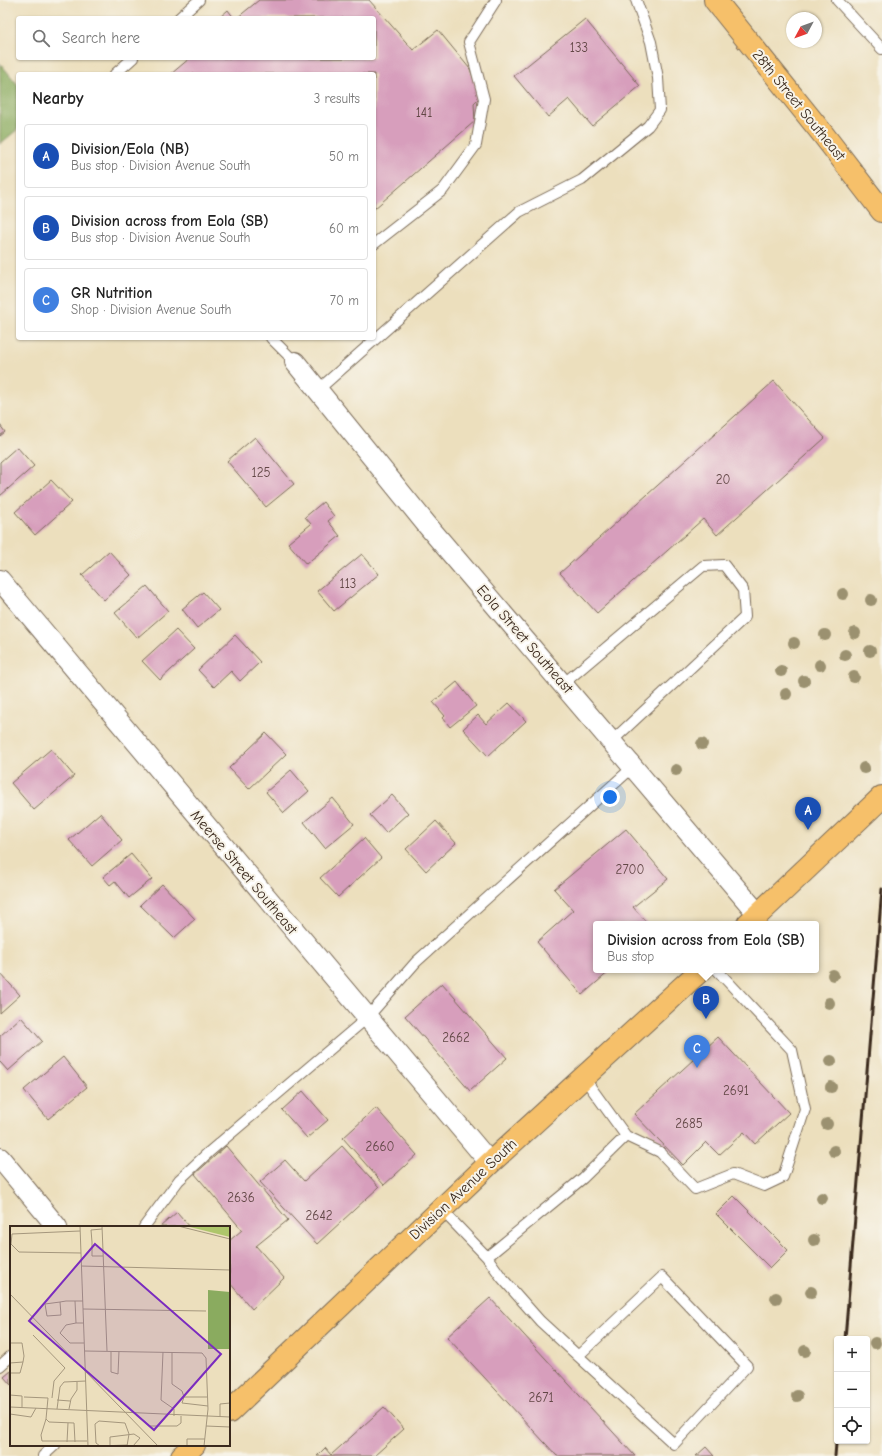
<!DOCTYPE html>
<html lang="en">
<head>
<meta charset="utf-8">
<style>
  :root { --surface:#fff; --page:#f2f2f2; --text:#222; --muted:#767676; --line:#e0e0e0; --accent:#b45309 }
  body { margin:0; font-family:"Comic Neue",sans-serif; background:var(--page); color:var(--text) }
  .controls { position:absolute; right:12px; bottom:12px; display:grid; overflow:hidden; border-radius:4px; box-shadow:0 1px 3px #0004 }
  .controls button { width:36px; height:36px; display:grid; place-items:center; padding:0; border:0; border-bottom:1px solid var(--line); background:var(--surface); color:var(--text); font:20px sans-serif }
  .compass { position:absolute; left:786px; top:12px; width:36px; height:36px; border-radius:50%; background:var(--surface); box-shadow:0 1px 3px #0004; rotate:229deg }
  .you { position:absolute; left:610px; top:797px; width:14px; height:14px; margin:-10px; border:3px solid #fff; border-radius:50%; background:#1a73e8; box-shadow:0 0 0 6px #1a73e833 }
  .badge { display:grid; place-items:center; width:26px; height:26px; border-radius:50%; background:var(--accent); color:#fff; font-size:13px; font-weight:700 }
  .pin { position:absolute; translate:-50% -33px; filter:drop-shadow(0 1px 2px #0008) }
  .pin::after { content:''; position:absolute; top:21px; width:14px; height:12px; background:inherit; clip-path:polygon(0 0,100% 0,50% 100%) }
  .popup { position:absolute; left:593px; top:921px; width:226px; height:52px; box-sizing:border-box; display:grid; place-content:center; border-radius:4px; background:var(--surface); filter:drop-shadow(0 1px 3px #0005); font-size:13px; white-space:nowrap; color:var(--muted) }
  .popup b { font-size:15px; color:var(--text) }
  .popup::after { content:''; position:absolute; left:50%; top:100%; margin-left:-8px; border:8px solid transparent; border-top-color:var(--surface) }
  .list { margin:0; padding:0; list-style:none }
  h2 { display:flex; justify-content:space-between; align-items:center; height:52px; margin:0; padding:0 16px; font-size:17px }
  h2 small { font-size:13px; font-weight:400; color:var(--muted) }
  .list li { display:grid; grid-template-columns:26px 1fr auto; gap:12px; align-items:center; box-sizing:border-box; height:64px; margin:0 8px 8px; padding:0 8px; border:1px solid var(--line); border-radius:4px }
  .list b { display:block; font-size:15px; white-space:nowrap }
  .list p { margin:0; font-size:13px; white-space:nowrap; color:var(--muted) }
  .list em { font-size:13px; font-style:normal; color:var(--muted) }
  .icon { flex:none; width:22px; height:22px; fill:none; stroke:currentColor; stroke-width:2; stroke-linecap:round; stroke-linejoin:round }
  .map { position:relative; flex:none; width:882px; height:1456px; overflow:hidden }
  .search { position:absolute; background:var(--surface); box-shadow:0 1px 3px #0004; left:16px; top:16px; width:360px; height:44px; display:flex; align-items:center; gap:10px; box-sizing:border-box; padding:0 14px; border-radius:4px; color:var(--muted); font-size:15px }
  .panel { position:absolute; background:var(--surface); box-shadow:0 1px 3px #0004; left:16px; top:72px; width:360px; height:268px; border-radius:4px }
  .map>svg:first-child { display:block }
  .forest { fill:#8aab5f; stroke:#626a3e }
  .building { fill:#d79ebc }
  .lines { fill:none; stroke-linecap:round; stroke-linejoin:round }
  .lane-casing { stroke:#796956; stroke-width:12 }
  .street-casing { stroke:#796956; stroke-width:22 }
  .primary-casing { stroke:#796956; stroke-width:24 }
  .lane { stroke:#fff; stroke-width:10 }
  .street { stroke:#fff; stroke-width:20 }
  .primary { stroke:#f6c06b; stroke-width:22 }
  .rail { stroke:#3b2a1e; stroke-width:3 }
  .tree { fill:#9b9170 }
  .labels { text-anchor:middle; stroke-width:4; stroke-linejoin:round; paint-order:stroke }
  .number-label { font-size:13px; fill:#624746 }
  .street-label { font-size:15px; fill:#3b2a1e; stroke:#f7f3e8 }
  .inset-road { fill:none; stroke:#a5977d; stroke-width:1 }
  .view { fill:#7b2cbf; fill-opacity:0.15; stroke:#7b2cbf; stroke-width:2 }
  .inset-edge { fill:none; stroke:#3b2a1e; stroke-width:2 }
</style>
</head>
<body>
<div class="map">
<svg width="882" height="1456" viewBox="0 0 882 1456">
  <rect width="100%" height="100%" fill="#f7f3e8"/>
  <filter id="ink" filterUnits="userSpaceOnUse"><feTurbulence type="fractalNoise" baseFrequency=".025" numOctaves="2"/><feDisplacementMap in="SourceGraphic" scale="8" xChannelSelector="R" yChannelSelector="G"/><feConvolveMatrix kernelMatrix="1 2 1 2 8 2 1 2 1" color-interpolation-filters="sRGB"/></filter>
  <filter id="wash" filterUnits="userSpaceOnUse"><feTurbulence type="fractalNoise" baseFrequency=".012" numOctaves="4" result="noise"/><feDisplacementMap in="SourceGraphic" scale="16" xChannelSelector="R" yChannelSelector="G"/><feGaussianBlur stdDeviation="0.9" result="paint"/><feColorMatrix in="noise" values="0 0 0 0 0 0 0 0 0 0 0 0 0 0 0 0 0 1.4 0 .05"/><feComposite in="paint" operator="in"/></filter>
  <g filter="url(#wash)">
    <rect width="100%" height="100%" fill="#ecdfbd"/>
    <!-- forest -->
    <path class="forest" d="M0 63 18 85V129L0 144Z"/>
    <g id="blocks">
      <!-- building -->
      <path class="building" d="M259 0H369L413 50 438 30 470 69 480 97 474 103 475 121 374 209V74H171L190 58H374V18H237Z
        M228 10 234 18H219Z
        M585 19 640 86 592 126 569 99 548 117 514 76Z
        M774 381 825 438 717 535 703 519 597 613 560 573Z
        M0 425 5 432 0 436Z
        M255 437 294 484 266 507 227 461Z
        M17 447 34 466 0 496V462Z
        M51 480 72 502 35 535 15 512Z
        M323 502 334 516 328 521 340 536 306 564 288 543 311 524 305 517Z
        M109 551 131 575 104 600 82 575Z
        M362 554 379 574 334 611 317 591Z
        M147 586 168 611 137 638 115 613Z
        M203 592 219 610 197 628 182 609Z
        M176 630 194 649 160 680 142 661Z
        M235 635 260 662 240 681 231 671 214 687 198 670Z
        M457 682 476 706 450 727 443 718 445 716 433 702Z
        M509 703 526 721 488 756 463 729 478 715 486 724Z
        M266 733 286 754 249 789 229 768Z
        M51 749 74 776 34 810 11 783Z
        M291 770 309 791 284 813 266 792Z
        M392 795 408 813 386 833 370 815Z
        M333 798 354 824 325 848 304 822Z
        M100 813 122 840 92 866 69 840Z
        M436 821 456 843 426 871 406 849Z
        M626 829 668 879 633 907 648 924H596V970H611L582 995 537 942 573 910 554 889Z
        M364 838 381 858 338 897 320 878Z
        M131 854 152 879 129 898 115 881 110 885 103 877Z
        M162 884 195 919 174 938 140 905Z
        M0 973 20 995 0 1013Z
        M442 983 507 1058 470 1091 405 1016Z
        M21 1017 42 1041 8 1071 0 1062V1036Z
        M718 1037 789 1113 755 1144 744 1132 719 1155 706 1142 683 1165 634 1114Z
        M63 1057 87 1087 48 1119 24 1090Z
        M303 1091 328 1120 307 1138 282 1110Z
        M376 1108 417 1155 384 1185 343 1138Z
        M226 1146 288 1220 256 1246 284 1278 252 1309 229 1282V1241L242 1230 195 1174Z
        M342 1146 379 1187 317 1244 260 1182 285 1160 304 1181Z
        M734 1196 788 1250 770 1268 716 1214Z
        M177 1212 190 1227H160Z
        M490 1298 635 1456H557L447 1337Z
        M11 1371V1385L4 1377Z
        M384 1407 404 1429 374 1456H317L325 1448 331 1455Z
        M706 1447 714 1456H696Z"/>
    </g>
  </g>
  <g filter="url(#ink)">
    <use href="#blocks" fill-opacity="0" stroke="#796956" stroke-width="1"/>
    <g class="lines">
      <!-- lane casing -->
      <g class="lane-casing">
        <path id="lane" d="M837 0 882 49
          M179 18 199 0
          M115 74 133 58
          M374 244 443 190 476 145 484 99 469 42 496 0
          M271 338 295 362
          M318 390 519 212 582 180 648 126 660 110 658 78 651 42 636 0
          M563 684 703 566 724 565 743 590 745 617 612 741
          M626 1136 660 1152 695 1189 733 1174 764 1186 783 1177 805 1109 792 1050 717 970
          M441 1209 487 1257 502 1278 540 1321 674 1444 747 1366 662 1277 578 1356
          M144 1227 179 1180 209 1152 367 1018 416 962 633 767
          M487 1257 583 1178 626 1136 584 1078
          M0 1366 11 1356
          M43 1456 55 1445"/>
      </g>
      <!-- street casing -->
      <g class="street-casing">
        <path id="street" d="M295 362 427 525 758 914
          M0 580 490 1163
          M0 1158 57 1227"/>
      </g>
      <!-- primary casing -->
      <g class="primary-casing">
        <path id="primary" d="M715 0 822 133 882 211
          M748 924 882 797
          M229 1412 490 1163 701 970
          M182 1456 194 1445"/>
      </g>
      <!-- lane -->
      <use href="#lane" class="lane"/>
      <!-- street -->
      <use href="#street" class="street"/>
      <!-- primary -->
      <use href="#primary" class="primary"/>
      <!-- rail -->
      <path class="rail" d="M845 1339 882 889
        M835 1456 837 1431"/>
    </g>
    <!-- trees -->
    <g class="tree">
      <circle cx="843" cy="594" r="6"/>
      <circle cx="871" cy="600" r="6"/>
      <circle cx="855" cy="633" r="6"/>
      <circle cx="825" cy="635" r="6"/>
      <circle cx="794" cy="643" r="6"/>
      <circle cx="870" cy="651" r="6"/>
      <circle cx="845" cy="655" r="6"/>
      <circle cx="820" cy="665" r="6"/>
      <circle cx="781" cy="671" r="6"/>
      <circle cx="854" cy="677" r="6"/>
      <circle cx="804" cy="681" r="6"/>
      <circle cx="786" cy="694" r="6"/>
      <circle cx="702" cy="744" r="6"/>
      <circle cx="864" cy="768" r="6"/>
      <circle cx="676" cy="770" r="6"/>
      <circle cx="833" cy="975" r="6"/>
      <circle cx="829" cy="1003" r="6"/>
      <circle cx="831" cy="1061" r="6"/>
      <circle cx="831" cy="1087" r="6"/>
      <circle cx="827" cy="1124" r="6"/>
      <circle cx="834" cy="1151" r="6"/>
      <circle cx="822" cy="1198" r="6"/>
      <circle cx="814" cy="1240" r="6"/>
      <circle cx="811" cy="1292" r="6"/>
      <circle cx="776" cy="1298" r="6"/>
      <circle cx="875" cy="1343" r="6"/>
      <circle cx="805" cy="1351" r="6"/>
      <circle cx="797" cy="1396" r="6"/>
    </g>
  </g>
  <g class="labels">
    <!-- number labels -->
    <g class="number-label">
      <text x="579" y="52">133</text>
      <text x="424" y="117">141</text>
      <text x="261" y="477">125</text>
      <text x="723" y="484">20</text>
      <text x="348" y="588">113</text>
      <text x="630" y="874">2700</text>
      <text x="456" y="1042">2662</text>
      <text x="736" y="1095">2691</text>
      <text x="689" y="1128">2685</text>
      <text x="380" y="1151">2660</text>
      <text x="241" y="1202">2636</text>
      <text x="319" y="1220">2642</text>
      <text x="541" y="1402">2671</text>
    </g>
    <!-- street labels -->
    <g class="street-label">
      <text transform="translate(799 105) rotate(51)" y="5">28th Street Southeast</text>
      <text transform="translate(525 639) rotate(49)" y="5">Eola Street Southeast</text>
      <text transform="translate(244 872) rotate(50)" y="5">Meerse Street Southeast</text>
      <text transform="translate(463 1189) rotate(-43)" y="5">Division Avenue South</text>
    </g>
  </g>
  <!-- overview -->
  <g transform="translate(10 1226)">
    <rect width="220" height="220" fill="#ecdfbd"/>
    <path d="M176 0H220V11Z" fill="#aec66b"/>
    <path d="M198 64 220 66V123H198Z" fill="#8aab5f"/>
    <path class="inset-road" d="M70 0 78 220M92 0 97 125M168 0 220 13M92 3 81 4 82 16V30H93M70 5 2 8 1 18 9 26 71 27M71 40 220 44M0 68 148 220M65 75 66 97H74M50 76 51 89 37 90 35 78 50 76 56 75H73M73 83 196 85M66 97 56 99 50 107 60 117H74M23 109 55 142 44 155 42 172M0 117H12L14 130 13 136 0 137M75 125 192 127 196 132 198 183 194 220M101 125V146L108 148 109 125M153 126 151 174 164 183V190M162 126V158L172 165 174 171M0 147H10L13 136M0 169 12 170V182M14 171 38 172 36 193 31 209 32 215H77M197 171H174L172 177 198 180M47 174 60 175M0 181 220 191M47 183 50 161 54 156 76 155M59 183 61 173 67 164V156M0 188 21 191 26 182M210 191V178L220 177M36 193 39 196 64 197 65 216M139 200H167L171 197V190M196 200 220 201M57 216 58 197M100 219V211L124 208 130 212 123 220M90 220 86 217 85 198 89 195 115 197 119 208 117 220M90 220 117 219M177 220V213H195"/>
    <path class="view" d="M85 18 211 128 144 204 19 95Z"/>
    <rect width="220" height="220" class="inset-edge"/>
  </g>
</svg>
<div class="controls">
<button>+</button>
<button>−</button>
<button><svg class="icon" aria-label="locate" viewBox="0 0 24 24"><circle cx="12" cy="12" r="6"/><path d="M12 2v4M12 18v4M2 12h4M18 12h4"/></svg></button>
</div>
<svg class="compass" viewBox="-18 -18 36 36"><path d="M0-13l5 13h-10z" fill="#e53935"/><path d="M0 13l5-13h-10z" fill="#767676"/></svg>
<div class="you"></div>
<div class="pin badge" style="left:808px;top:830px;background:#1a4fb4">A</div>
<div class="pin badge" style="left:706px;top:1019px;background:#1a4fb4">B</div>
<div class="popup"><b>Division across from Eola (SB)</b>Bus stop</div>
<div class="pin badge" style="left:697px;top:1068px;background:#3f7fe0">C</div>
<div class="search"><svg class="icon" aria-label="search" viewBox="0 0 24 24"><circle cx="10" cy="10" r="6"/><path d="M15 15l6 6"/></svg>Search here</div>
<section class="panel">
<h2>Nearby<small>3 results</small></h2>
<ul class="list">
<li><span class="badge" style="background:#1a4fb4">A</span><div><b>Division/Eola (NB)</b><p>Bus stop · Division Avenue South</p></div><em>50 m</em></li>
<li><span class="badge" style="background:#1a4fb4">B</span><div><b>Division across from Eola (SB)</b><p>Bus stop · Division Avenue South</p></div><em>60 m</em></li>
<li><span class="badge" style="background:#3f7fe0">C</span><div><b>GR Nutrition</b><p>Shop · Division Avenue South</p></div><em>70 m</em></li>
</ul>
</section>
</div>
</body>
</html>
